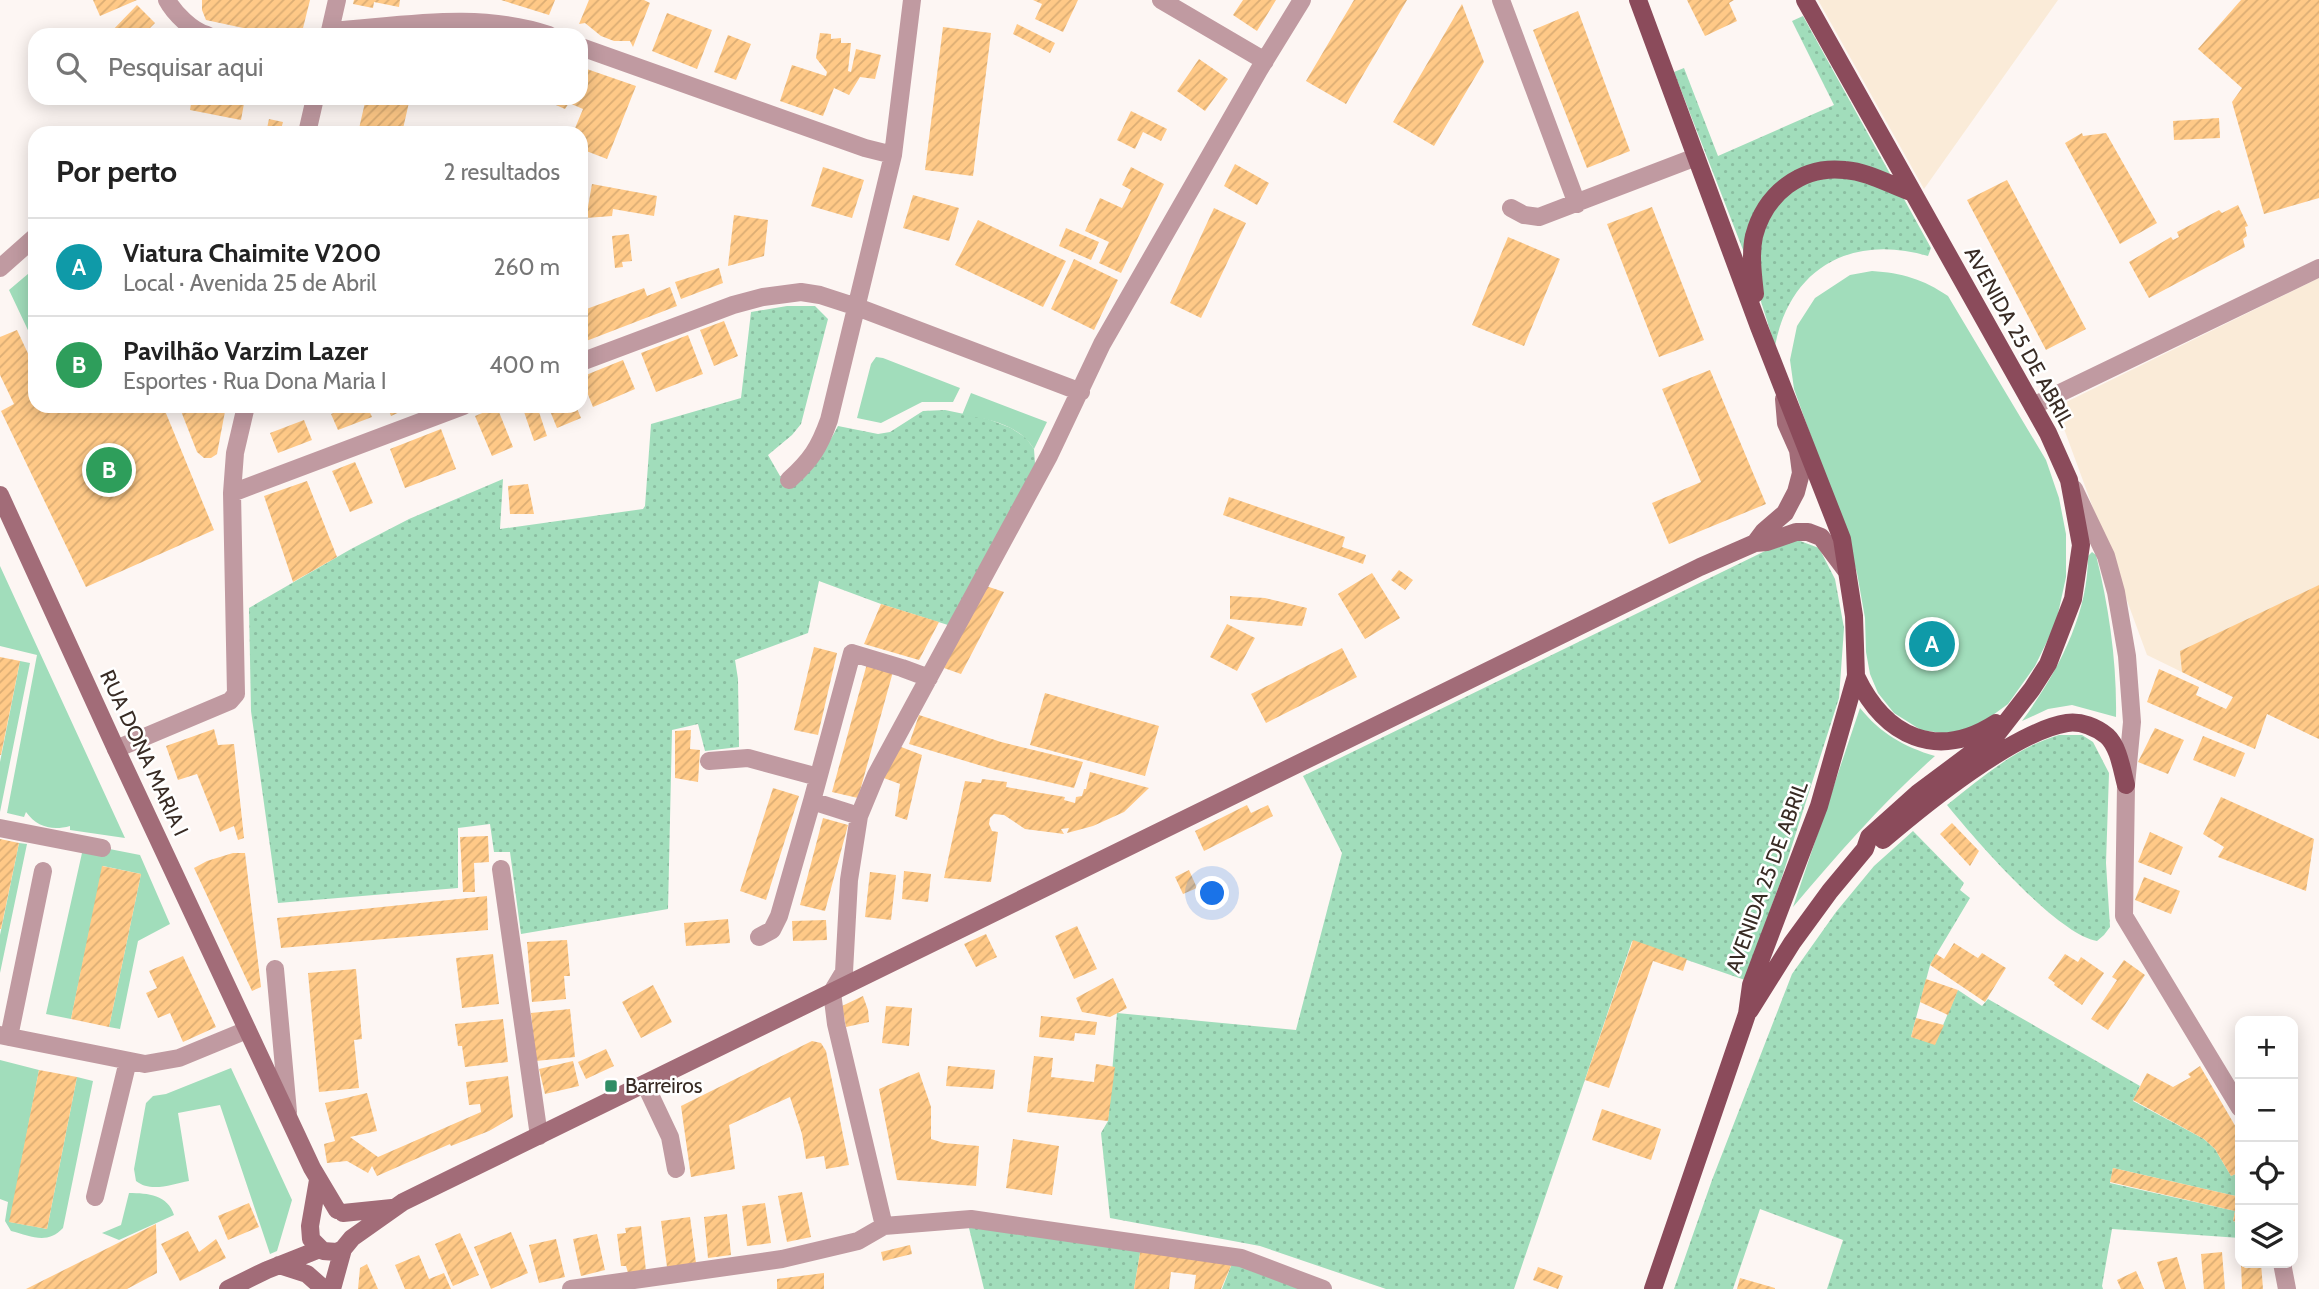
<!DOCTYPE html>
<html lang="pt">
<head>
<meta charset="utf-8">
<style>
  :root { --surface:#fff; --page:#f2f2f2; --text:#222; --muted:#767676; --line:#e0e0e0; --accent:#308d65 }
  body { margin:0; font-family:Cabin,sans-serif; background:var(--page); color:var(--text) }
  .controls { position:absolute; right:21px; bottom:21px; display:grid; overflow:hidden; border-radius:14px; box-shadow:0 4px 18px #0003 }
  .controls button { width:63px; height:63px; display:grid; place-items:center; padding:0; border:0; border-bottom:2px solid var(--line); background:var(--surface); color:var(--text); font:35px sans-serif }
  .you { position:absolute; left:1213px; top:894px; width:24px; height:24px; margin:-18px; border:5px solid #fff; border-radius:50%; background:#1a73e8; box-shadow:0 0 0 10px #1a73e833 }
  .badge { display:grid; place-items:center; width:46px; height:46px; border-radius:50%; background:var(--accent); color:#fff; font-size:23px; font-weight:700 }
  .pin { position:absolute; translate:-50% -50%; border:4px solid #fff; box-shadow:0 2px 7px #0006 }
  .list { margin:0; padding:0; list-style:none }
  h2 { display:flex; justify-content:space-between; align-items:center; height:91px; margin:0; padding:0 28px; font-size:30px }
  h2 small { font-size:23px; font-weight:400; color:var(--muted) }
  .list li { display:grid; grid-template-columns:46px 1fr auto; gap:21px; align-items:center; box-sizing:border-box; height:98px; padding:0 28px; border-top:2px solid var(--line) }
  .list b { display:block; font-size:26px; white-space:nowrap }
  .list p { margin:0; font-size:23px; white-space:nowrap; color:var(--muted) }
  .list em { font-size:23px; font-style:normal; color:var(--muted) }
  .icon { flex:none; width:38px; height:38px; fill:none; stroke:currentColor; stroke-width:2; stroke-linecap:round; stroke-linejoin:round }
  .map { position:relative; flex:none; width:2319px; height:1289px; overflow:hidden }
  .search { position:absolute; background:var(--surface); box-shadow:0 4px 18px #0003; left:28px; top:28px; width:560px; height:77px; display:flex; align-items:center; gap:18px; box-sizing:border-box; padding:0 24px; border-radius:21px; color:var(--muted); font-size:26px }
  .panel { position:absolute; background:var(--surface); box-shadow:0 4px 18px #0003; left:28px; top:126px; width:560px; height:287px; border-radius:21px }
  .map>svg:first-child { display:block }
  .commercial { fill:#faebd8 }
  .grass { fill:url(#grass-dots) }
  .green { fill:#a1ddbb }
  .building { fill:url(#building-hatch) }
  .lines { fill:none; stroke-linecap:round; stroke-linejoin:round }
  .minor { stroke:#c09aa1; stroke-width:18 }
  .tertiary { stroke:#c09aa1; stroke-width:18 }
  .secondary { stroke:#a26c78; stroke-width:18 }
  .primary { stroke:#8b4b5b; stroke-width:18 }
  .poi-dot { fill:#308d65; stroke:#fff; stroke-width:2.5 }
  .labels { text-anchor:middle; stroke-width:5; stroke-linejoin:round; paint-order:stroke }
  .street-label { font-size:21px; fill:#382b24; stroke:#fff }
  .poi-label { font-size:21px; fill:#382b24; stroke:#fff; text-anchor:start }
</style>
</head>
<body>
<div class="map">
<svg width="2319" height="1289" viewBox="0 0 2319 1289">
  <defs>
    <pattern id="grass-dots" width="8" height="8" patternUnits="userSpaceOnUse" patternTransform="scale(1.75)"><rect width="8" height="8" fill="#a1ddbb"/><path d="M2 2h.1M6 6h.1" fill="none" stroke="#8bbea1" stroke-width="1.8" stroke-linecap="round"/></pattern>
    <pattern id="building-hatch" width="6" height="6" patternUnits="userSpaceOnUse" patternTransform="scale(1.75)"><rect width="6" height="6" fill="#ffc987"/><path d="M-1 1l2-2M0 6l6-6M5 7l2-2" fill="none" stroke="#dbad74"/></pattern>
  </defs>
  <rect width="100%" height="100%" fill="#fdf6f3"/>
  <!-- commercial -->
  <path class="commercial" d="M1818 0H2058L1924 189Z
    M2319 278V739L2147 655 2056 407Z"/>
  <!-- grass -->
  <path class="grass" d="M1803 16 1931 248 1928 256C1852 234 1790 267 1775 346L1752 273 1674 72 1684 68 1718 156 1834 105 1792 21Z
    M787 306H815L828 319 801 424 792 435 768 455 780 476H799C815 461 828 446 838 426L878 434 890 432 923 411 945 410 988 419 1011 428 1026 438 1034 449 1036 478 948 625 881 604 819 581 808 633 735 660 738 679 739 747 705 751 698 724 672 730 668 909 521 934 510 852H494L490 824 458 828V888L278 903 251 711 249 608 351 549 409 519 503 479 500 529 643 509 645 506 651 424 741 398 751 312Z
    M1792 538 1819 548 1835 579 1844 628 1839 698 1780 883 1745 980 1632 941 1514 1289H1386L1260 1246 1110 1218 1101 1133 1108 1121 1117 1013 1296 1030 1342 853 1303 776Z
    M2059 735H2082L2093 742 2109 773 2106 863 2110 927 2104 935 2097 941C2056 934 1974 838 1947 805 1981 778 2017 747 2059 735Z
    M1913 831 1964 883 1960 890 1970 898 1930 965 1911 1037 1935 1044 1958 990 1982 1006 1988 999 2140 1086 2133 1101 2204 1139 2215 1149 2231 1176 2240 1172V1197L2113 1168 2110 1183 2235 1211 2233 1221 2240 1223V1238L2112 1229 2102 1286 2103 1289H1827L1843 1240 1760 1209 1733 1289H1674L1712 1180 1792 974 1836 912 1874 866Z
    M968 1224 1141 1247 1134 1289H984Z
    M1233 1261 1302 1289H1222Z"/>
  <!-- green -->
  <path class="green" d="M35 268V345L9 290Z
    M1872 271C1902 273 1923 279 1948 296L2046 460 2059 498 2066 534V577L2056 623 2035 666 2008 704 1982 723 1956 735 1921 730 1894 713 1878 693 1870 674 1866 652 1865 618 1857 573 1843 526 1794 389 1790 360 1797 326 1815 298 1850 275Z
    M876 357 883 358 960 388 953 402H922L881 423 857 418 871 364Z
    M971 393 1047 422 1034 449C1018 424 989 419 962 415Z
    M2092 552 2096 555C2109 607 2117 663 2116 717L2072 705 2048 709 2022 721C2057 673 2088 616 2088 556Z
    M0 566 125 838 70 830V826C52 831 37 827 26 812L24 817 7 813 37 655 0 646Z
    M20 661 30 663 0 812V762Z
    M1860 708C1880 733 1904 747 1935 756 1883 802 1838 854 1793 907Z
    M19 843 27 844 0 973V935Z
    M84 844 140 855 170 924 138 941 120 1029 109 1027 141 874 103 866 71 1019 46 1014Z
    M0 1060 39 1070 10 1222 47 1229 77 1077 93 1081 63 1228C47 1245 31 1236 11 1231L5 1221 8 1202 0 1199Z
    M231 1068 292 1200 277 1251 270 1254 220 1105 178 1113 189 1181C172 1184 151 1193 136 1181L134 1169 146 1103 153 1096 166 1094Z
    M129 1193C148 1193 168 1195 174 1215L119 1240 102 1233 121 1225Z"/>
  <!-- building -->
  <path class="building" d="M93 0H137L100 16Z
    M202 0H310L302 32 290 28 289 35H276L206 20 202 10Z
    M354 0H400L399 7 374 2 373 8 353 4Z
    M501 0H555L549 15Z
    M589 0H644L650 3 633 47 630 41H614L601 36 585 23 579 24Z
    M1033 0H1078L1063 32 1035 19 1042 4Z
    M1243 0H1276L1257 31 1233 15Z
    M1354 0H1407L1346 104 1306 81Z
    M1687 0H1734L1729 3 1737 21 1705 36Z
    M2241 0H2319V198L2264 214 2232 102 2242 88 2198 49Z
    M1462 4 1484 62 1434 146 1393 122Z
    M137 5 155 23 143 35H108Z
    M1578 11 1630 151 1587 168 1533 30Z
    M667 13 712 30 697 69 652 51Z
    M1017 24 1055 43 1050 53 1013 34Z
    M943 27 991 33 973 176 925 170Z
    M820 33 831 34V39L841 38V43H851L848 71 851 72 856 49 881 55 875 79 860 77 849 95 834 88 823 116 780 101 792 65 826 76 827 72 816 58Z
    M728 35 751 44 736 80 714 72Z
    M1199 59 1228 79 1205 111 1177 91Z
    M581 67 636 86 607 159 581 149V133H573L583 109 569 103 565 109 540 98H581Z
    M192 98H245L241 120 190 110Z
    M366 98H410L402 133H358Z
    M1131 111 1167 129 1161 141 1143 132 1135 149 1117 140Z
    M2219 118 2220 138 2174 140 2173 121Z
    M269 119 283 122 280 133H266Z
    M2082 133 2083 136 2106 133 2157 223 2120 244 2065 143Z
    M1235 164 1269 183 1257 205 1224 186Z
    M823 167 864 180 852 218 811 206Z
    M1131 167 1164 184 1121 273 1099 263 1109 242 1085 231 1100 198 1122 208 1131 190 1122 185Z
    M2007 180 2086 329 2046 350 1967 200Z
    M592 184 657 196 654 216 613 209 612 216 586 218Z
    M913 195 959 208 949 241 903 228Z
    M2238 205 2248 226 2245 227 2247 236 2243 239 2245 247 2149 298 2129 262 2171 237 2173 240 2179 237 2177 232 2219 210 2222 213Z
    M1652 207 1704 340 1659 357 1607 224Z
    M1214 208 1246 223 1201 318 1170 303Z
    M734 215 768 220 764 256 728 266Z
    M978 220 1066 261 1043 307 955 265Z
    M1066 228 1099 242 1091 260 1059 246Z
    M629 234 632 261 622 262 623 267 615 268 612 236Z
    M1508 237 1560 259 1524 346 1472 325Z
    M1074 259 1118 280 1094 330 1051 309Z
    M719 268 723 283 681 299 675 282Z
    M670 287 677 306 581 343V311L644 288 647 296Z
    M724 321 738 356 714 366 700 330Z
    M17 330 32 362H35V406H163L214 530 86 587 1 411 14 404 0 375V337Z
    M688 335 703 374 656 392 641 353Z
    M623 360 635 389 593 407 581 377Z
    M1710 370 1766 504 1669 544 1652 503 1701 482 1662 389Z
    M179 406H226L217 454 211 458H204L197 452Z
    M350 406H367L372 417 338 430 331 414Z
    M387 406H413L391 416Z
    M522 406H537L547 436 534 441Z
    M548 406H576L581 418 557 428Z
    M497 407 513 447 492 456 475 416Z
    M304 420 312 440 278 453 270 433Z
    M441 429 456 469 405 488 390 449Z
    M355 462 373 503 350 512 332 471Z
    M307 481 337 557 293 582 264 496Z
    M528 484 534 514H510L508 486Z
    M1229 497 1345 537 1342 547 1366 555 1363 564 1223 515Z
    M1399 570 1413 580 1405 590 1391 580Z
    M1372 573 1400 618 1365 639 1338 594Z
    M2319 585V739L2267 714 2255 749 2147 702 2159 669 2199 687 2196 695 2226 709 2233 697 2182 672 2180 651Z
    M986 586 1004 592 961 674 944 668Z
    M1230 596 1265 598 1307 608 1302 626 1230 619Z
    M881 604 939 622 919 660 864 644Z
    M1227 624 1255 638 1237 671 1210 657Z
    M814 647 837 653 818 735 794 730Z
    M1342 648 1357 677 1266 723 1251 694Z
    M0 657 20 661 1 755H0Z
    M868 660 894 668 858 798 832 792Z
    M1045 693 1159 726 1145 776 1030 745Z
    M919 715 1001 742 1083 762 1074 788 992 769 909 744Z
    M2155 728 2184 740 2168 774 2138 762Z
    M214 729 218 745 234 744 244 838 238 840 234 826 220 832 197 774 178 780 166 746Z
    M691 730 690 749 700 750 698 782 675 778V731Z
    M2203 736 2245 753 2235 777 2193 760Z
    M896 745 922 755 907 820 895 816 900 784 881 777Z
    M1090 772 1149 788 1124 812 1093 826 1067 833 1069 828 1061 829 1064 834 1025 829 1004 815 994 814 990 818 989 824 992 831 998 832 991 882 944 878 965 781 981 783 982 779 1007 782 1006 787 1065 797 1064 800 1075 803 1076 797 1082 796 1084 789H1086Z
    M773 788 799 796 766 900 740 891Z
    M2221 797 2314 839 2306 891 2218 857 2224 847 2203 834Z
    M1247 805 1251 813 1268 805 1273 816 1204 851 1195 831Z
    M823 818 848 825 825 911 800 905Z
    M1952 823 1979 851 1970 866 1940 834Z
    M2150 832 2183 847 2171 875 2138 862Z
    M488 836 489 862 474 863 475 892H463L460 837Z
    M0 839 19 843 1 929H0Z
    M233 853H245L261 987 252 991 194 868 207 861Z
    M102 866 141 874 109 1027 71 1019Z
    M1189 870 1197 888 1183 894 1175 877Z
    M904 871 931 874 928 902 902 899Z
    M870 872 896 875 891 920 865 917Z
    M2144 877 2180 891 2171 914 2135 900Z
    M487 896 488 930 281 948 277 918Z
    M728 919 730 943 686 946 684 923Z
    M826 920 827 940 793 941 792 921Z
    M1077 926 1097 969 1074 979 1055 936Z
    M986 934 997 957 976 967 964 944Z
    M567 940 570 976H564L566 999 532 1002 527 942Z
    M1633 940 1687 959 1683 971 1653 961 1609 1088 1585 1080Z
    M1954 943 1978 958 1982 953 2006 968 1985 1002 1930 965 1936 954 1944 959Z
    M493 954 499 1004 462 1008 456 958Z
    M2065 954 2078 962 2081 957 2104 973 2082 1005 2054 985 2055 983 2048 978Z
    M183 956 216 1027 183 1042 170 1013 158 1018 146 993 157 988 149 971Z
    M2124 960 2145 975 2108 1030 2091 1019 2117 980 2112 977Z
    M356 969 362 1039 354 1040 359 1088 319 1092 308 973Z
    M1113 978 1127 1008 1110 1017 1082 1012 1076 998Z
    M1926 979 1958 990 1948 1015 1920 1002Z
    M653 985 672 1022 641 1038 622 1002Z
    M863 996 868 1010 869 1022 846 1027 842 1006Z
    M886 1006 912 1008 909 1046 882 1043Z
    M570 1009 575 1057 536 1061 531 1013Z
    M1041 1016 1097 1022 1095 1035 1075 1033 1074 1041 1039 1037Z
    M1916 1018 1944 1025 1935 1045 1911 1037Z
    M503 1019 508 1062 465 1067 462 1046H458L455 1024Z
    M812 1041 821 1043 826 1051 849 1165 826 1169 824 1156 806 1159 802 1134 790 1097 729 1125 735 1169 691 1177 681 1106Z
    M606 1049 614 1066 586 1079 578 1062Z
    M1034 1056 1053 1058 1051 1077 1094 1082 1096 1064 1115 1067 1108 1121 1027 1112Z
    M573 1061 579 1086 545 1094 539 1069Z
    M948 1066 995 1070 993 1089 946 1086Z
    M2200 1066 2240 1134V1172L2231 1176 2215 1149 2204 1139 2133 1100 2147 1073 2173 1087 2191 1077 2188 1074Z
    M39 1070 77 1077 47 1229 9 1222Z
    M919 1072 931 1107V1139L944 1143 979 1146 976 1186 897 1180 879 1089Z
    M508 1076 513 1117 489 1131 451 1146 450 1144 377 1176 372 1166 368 1173 347 1161 327 1163 324 1144 335 1141 325 1103 367 1093 377 1131 350 1137 378 1157 481 1112 480 1104 469 1105 466 1082Z
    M1602 1109 1661 1129 1651 1160 1592 1140Z
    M1013 1139 1059 1146 1052 1195 1006 1188Z
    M2113 1168 2240 1197V1223L2233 1221 2235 1211 2110 1182Z
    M802 1192 811 1237 787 1242 778 1196Z
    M249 1203 259 1227 228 1240 218 1216Z
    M765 1203 771 1243 747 1246 742 1206Z
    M727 1214 731 1255 708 1258 704 1217Z
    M690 1217 696 1263 667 1267 661 1221Z
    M156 1224 157 1273 127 1289H26Z
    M641 1226 646 1271 628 1273 626 1266H621L617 1234 626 1233 625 1228Z
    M188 1231 199 1252 216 1239 226 1258 180 1281 161 1244Z
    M511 1232 528 1273 491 1289 474 1247Z
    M460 1233 479 1275 453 1286 435 1244Z
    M597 1234 605 1270 581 1276 573 1239Z
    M556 1239 565 1277 539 1283 529 1245Z
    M910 1245 912 1254 883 1261 881 1252Z
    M1141 1247 1233 1261 1221 1289H1194L1196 1275 1171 1272 1169 1289H1134Z
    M2222 1252 2225 1289H2204L2201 1254Z
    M419 1255 429 1279 444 1273 451 1289H405L395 1265Z
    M2177 1257 2186 1289H2165L2157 1262Z
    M2241 1263H2261L2263 1289H2242Z
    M367 1264 378 1289H358L360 1268Z
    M1538 1267 1563 1276 1558 1289 1533 1280Z
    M2136 1271 2144 1289H2121L2117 1280Z
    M824 1273V1289H777V1279Z
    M1740 1278 1775 1288V1289H1737Z"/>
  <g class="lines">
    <!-- minor -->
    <path class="minor" d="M167 0C174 13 192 31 207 35
      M1161 0 1265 61
      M1501 0 1577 204
      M330 31C402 26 478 11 549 35
      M329 35 337 0
      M581 47 865 148 893 155
      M307 133 315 98
      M1511 208 1524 215 1539 217 1696 157
      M0 268 35 237
      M581 362 733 305 763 297 801 292 820 295 857 307 1081 392
      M789 480C811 460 819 448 829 420L893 155 912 0
      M2074 489 2106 556 2116 592 2127 656 2132 722 2126 785 2124 916 2240 1108
      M232 493 463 406
      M116 749 230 701 236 694 232 493 235 453 246 406
      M709 761 748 758 818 777
      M859 816 812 801 852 653 902 668 929 678
      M0 828 102 848
      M501 869 539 1136
      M759 937 772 930 779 916 812 801
      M275 969 288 1112
      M0 1035 145 1064 179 1058 247 1030
      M9 1037 43 871
      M645 1084 670 1137 676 1169
      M95 1197 128 1061
      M884 1226 971 1219 1241 1258 1323 1289
      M2282 1263 2287 1289
      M571 1289 782 1259 858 1241 884 1226 836 1024 832 992 844 972 849 880 859 816 876 775 1049 456 1102 344 1259 70 1302 0"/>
    <!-- tertiary -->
    <path class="tertiary" d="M2033 406 2319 268"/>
    <!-- secondary -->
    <path class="secondary" d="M0 495 116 749 312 1168 337 1210
      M1755 543 1764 531 1785 513 1796 492 1801 473 1798 450 1786 423 1784 399
      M318 1180 310 1226 311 1239 323 1251 337 1252 343 1249 352 1238 403 1202 1700 567 1755 543 1767 542 1796 532H1808L1821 537 1845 569
      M343 1213 392 1208
      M279 1265 307 1274 324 1289
      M228 1289 267 1270 320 1249
      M332 1289 343 1249"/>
    <!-- primary -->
    <path class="primary" d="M1638 0 1759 327 1842 539 1854 616 1856 676 1819 806 1751 985 1747 1014 1653 1289
      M1755 294C1753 276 1750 254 1754 236 1765 194 1801 165 1845 170 1869 172 1888 184 1911 192
      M1856 676C1885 737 1937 761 1996 723
      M1883 840C1924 805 2015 731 2067 723 2081 721 2096 727 2107 736 2119 747 2122 771 2126 785
      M1750 1010 1792 943 1830 891 1865 849 1869 837 1918 793 1997 734 2032 689 2048 664 2073 599 2081 545 2069 480 2048 433 1805 0"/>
  </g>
  <!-- markers -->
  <rect class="poi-dot" x="604" y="1079" width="14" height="14" rx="3.5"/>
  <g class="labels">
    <!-- street labels -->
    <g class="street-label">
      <text transform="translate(2019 337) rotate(61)" y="7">AVENIDA 25 DE ABRIL</text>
      <text transform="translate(144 753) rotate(65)" y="7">RUA DONA MARIA I</text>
      <text transform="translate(1767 877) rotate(-70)" y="7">AVENIDA 25 DE ABRIL</text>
    </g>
    <!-- poi labels -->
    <g class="poi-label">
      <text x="625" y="1093">Barreiros</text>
    </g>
  </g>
</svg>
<div class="controls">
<button>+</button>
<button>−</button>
<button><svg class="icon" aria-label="locate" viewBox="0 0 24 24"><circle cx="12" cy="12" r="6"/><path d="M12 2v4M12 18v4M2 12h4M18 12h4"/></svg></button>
<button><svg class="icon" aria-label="layers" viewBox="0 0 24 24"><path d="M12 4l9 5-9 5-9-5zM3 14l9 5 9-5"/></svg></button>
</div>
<div class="you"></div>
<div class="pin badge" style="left:1932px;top:644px;background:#0f9aa8">A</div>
<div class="pin badge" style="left:109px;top:470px;background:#2e9e5b">B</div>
<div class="search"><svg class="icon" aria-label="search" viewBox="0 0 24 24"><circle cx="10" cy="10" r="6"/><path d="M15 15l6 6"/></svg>Pesquisar aqui</div>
<section class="panel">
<h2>Por perto<small>2 resultados</small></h2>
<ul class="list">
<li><span class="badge" style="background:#0f9aa8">A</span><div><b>Viatura Chaimite V200</b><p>Local · Avenida 25 de Abril</p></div><em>260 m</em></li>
<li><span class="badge" style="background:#2e9e5b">B</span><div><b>Pavilhão Varzim Lazer</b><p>Esportes · Rua Dona Maria I</p></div><em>400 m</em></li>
</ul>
</section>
</div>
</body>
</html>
